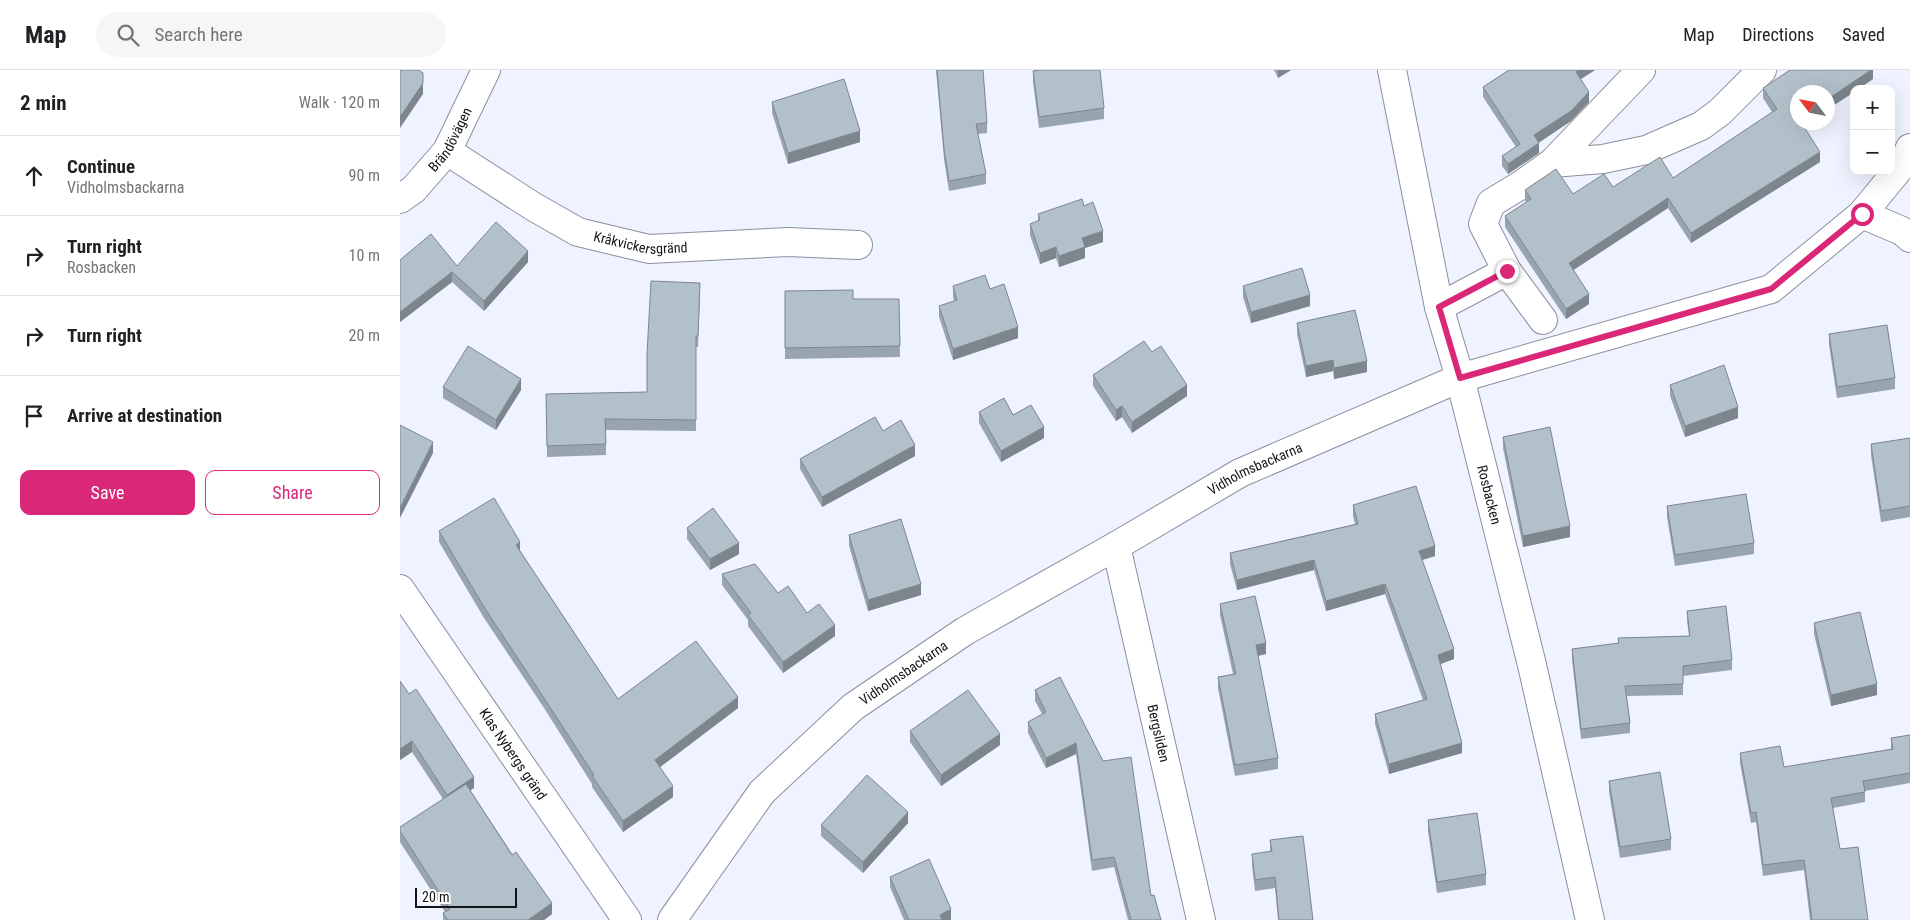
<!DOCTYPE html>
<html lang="en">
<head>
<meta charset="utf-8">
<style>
  :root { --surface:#fff; --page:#f6f6f6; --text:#202124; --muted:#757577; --line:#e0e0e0; --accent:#db2777 }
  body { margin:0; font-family:"Roboto Condensed",sans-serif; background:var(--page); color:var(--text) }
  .controls { position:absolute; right:15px; top:15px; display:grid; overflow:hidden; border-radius:10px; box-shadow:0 5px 20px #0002 }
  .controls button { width:45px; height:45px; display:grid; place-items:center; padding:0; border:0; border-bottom:1px solid var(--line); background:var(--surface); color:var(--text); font:25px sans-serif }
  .compass { position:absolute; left:1390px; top:15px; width:45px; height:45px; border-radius:50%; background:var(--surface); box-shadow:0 5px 20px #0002; rotate:302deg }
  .scale { position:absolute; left:15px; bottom:12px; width:102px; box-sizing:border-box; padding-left:5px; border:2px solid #131419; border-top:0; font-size:14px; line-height:18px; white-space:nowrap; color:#131419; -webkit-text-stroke:4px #fff; paint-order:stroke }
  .stop { position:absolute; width:15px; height:15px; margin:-11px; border:4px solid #db2777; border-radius:50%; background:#fff }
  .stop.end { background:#db2777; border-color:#fff; box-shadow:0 1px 5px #0008 }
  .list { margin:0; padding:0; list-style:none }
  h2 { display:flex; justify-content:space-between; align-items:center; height:65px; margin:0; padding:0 20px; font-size:21px }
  h2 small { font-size:16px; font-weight:400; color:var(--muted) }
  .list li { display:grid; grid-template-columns:32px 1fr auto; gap:15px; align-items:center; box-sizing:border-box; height:80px; padding:0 20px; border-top:1px solid var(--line) }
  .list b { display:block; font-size:19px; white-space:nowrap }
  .list p { margin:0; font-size:16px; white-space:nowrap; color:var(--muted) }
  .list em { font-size:16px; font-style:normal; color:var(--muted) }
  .actions { display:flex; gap:10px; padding:15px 20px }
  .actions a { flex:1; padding:11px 0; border:1px solid var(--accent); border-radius:10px; text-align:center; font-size:18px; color:var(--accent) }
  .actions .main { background:var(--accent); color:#fff }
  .icon { flex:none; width:28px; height:28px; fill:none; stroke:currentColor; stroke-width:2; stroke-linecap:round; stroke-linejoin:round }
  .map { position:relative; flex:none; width:1510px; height:850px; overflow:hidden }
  header { display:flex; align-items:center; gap:30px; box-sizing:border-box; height:70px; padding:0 25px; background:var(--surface); border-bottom:1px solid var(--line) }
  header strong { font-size:24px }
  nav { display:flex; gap:28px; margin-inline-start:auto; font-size:18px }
  .search { width:350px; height:45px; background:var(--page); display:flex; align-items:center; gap:12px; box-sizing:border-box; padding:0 18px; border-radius:28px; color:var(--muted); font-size:19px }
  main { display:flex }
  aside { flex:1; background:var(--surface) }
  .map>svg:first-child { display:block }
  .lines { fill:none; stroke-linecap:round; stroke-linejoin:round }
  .minor-casing { stroke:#8c8f9d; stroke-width:30 }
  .minor { stroke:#fff; stroke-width:28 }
  .wall { fill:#99a5ae }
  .shaded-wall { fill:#7d868d }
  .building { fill:#b2c0ca; stroke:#7d868d }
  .route { stroke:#db2777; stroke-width:6 }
  .labels { text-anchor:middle; stroke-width:4; stroke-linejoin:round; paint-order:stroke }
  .street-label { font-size:14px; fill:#131419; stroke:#fff }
</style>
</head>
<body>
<header>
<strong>Map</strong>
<div class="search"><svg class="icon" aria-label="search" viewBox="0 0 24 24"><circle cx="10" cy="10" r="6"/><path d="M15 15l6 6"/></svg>Search here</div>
<nav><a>Map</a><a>Directions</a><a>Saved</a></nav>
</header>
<main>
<aside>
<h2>2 min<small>Walk · 120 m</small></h2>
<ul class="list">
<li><svg class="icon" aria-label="ahead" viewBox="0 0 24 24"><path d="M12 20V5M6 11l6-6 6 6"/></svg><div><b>Continue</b><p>Vidholmsbackarna</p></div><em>90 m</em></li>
<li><svg class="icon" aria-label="right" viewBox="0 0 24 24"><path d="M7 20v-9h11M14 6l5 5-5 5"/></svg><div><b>Turn right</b><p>Rosbacken</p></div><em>10 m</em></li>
<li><svg class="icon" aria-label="right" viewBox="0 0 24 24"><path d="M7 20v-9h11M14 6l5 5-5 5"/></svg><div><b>Turn right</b></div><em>20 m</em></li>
<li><svg class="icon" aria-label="arrive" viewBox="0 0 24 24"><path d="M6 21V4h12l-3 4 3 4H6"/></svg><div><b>Arrive at destination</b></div></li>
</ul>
<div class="actions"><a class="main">Save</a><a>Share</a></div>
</aside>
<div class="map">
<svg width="1510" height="850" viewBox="0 0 1510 850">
  <rect width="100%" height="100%" fill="#eff2ff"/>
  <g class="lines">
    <!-- minor casing -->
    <g class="minor-casing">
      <g id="minor">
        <path id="s1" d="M992 0 1039 237 1060 308 1132 595 1190 850"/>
        <path id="s2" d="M47 81 134 137 178 162 249 179 388 172 458 175"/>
        <path d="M1152 93 1203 89 1246 80 1301 56 1320 42 1362 0"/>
        <path id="s3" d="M0 129 14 119 47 81 86 0"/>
        <path d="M1462 144 1502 161 1510 168"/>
        <path d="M1107 201 1143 250"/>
        <path d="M1039 237 1107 201 1083 154 1091 133 1121 115 1152 93 1241 0"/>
        <path id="s4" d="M716 476 801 850"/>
        <path id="s5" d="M0 519 227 850"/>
        <path id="s6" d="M272 850 362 722 453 637 565 561 716 476 840 403 1060 308 1371 219 1462 144 1503 94 1510 78"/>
      </g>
    </g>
    <!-- minor -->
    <use href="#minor" class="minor"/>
  </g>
  <!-- wall -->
  <path class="wall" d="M536 0H583L587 53V63L578 64 586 104V114L549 121 544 89Z
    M874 0H891L878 8Z
    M1109 0H1195L1181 9 1189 32 1171 51 1139 72V83L1108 104 1102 96V86L1116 77 1083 27V17Z
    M1473 0V9L1458 19H1454V22L1428 39V22L1398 52H1407L1403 55 1420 92 1291 173 1268 138 1173 200 1189 234 1166 249 1105 157V146L1127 132 1125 131V120L1173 124 1273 108 1372 42 1363 28V18Z
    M633 1 704 38V49L639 58 633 12Z
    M372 32 460 72 388 94 372 43Z
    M684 136 703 172 685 178V188L659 197 656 188 640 194 630 165V154L638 151V144Z
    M0 190 57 196 128 192 84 241 52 212 0 252Z
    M553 216 590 219 618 268 553 290 539 247V236L554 231 553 227Z
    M843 216 910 236 851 253 843 227Z
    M385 221 453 229H499L500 287 385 289Z
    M300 224 298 277H296V361L206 360V385L147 387 146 324 247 322Z
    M897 253 967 302 934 309 933 301 906 307 897 264Z
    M1429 264 1495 308V319L1437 328 1429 275Z
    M752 282 787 326 732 363 722 347 716 351 693 316V305Z
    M1270 315 1338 348 1285 367 1270 326Z
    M43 317 121 320 96 360 43 328Z
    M579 342 613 345 644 368 601 392 579 353Z
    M483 361 515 386 422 437 400 399V389Z
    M1103 367 1170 467 1123 477 1103 378Z
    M1510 368V447L1481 452 1471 385V374Z
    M953 435 1035 486 1022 490 1054 589 1040 594 1062 683 989 704 975 654V644L1023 630 985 524 926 541 914 500 837 520 830 494V483L955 454 953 446Z
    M1267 436 1354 473V484L1275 496 1267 447Z
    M287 458 339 484 310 500 287 469Z
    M39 461 120 481 218 629 338 638 260 697 273 727 223 762 192 717V714L144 638 84 548 39 472Z
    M449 465 521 525 468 541 449 476Z
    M322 504 378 523 407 543 435 566 383 603 348 556V550L322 515Z
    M820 534 866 584 858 586 878 688V699L835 706 818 618V607L833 604 820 545Z
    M1287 541 1332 590V600L1283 606V625L1227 626 1230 653V663L1181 669 1172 590V579L1218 574V568L1289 566 1287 551Z
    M1414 553 1477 625 1431 636 1414 564Z
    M660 607 751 826 761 850H728L714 797 692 801 676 684 646 698 628 663V652L642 644 635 631V620Z
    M0 611 74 718 70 720 152 844 144 850H43V843L45 842 0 772V757L43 729 12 682 0 690Z
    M510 661 600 675 541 716 510 672Z
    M1510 665V713L1465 721V732L1433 738 1440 779 1468 850H1410L1404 800 1363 806 1356 752 1351 753 1340 693V683L1384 697 1491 679V668Z
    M1209 711 1271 769V780L1220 788 1209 722Z
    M1028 750 1086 804V815L1037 823 1028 761Z
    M508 753 463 803 421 766V755Z
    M870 770 913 850H878L875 818 855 821 852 795V784L870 782Z
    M490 807 551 850H504L490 817Z"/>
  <!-- shaded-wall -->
  <path class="shaded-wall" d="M878 0H891L878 8Z
    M1179 0H1195L1176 12V2Z
    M1471 0H1473V9L1458 19H1454V22L1428 39V29Z
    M23 13V24L0 58V47Z
    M1189 22V32L1171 51 1134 76V65Z
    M460 61V72L388 94V83Z
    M1139 73V83L1108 104V94Z
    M1420 82V92L1291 173V163Z
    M1268 128V138L1169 203V193Z
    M703 161V172L685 178V188L659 197V186L682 168Z
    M656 177V188L640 194V183Z
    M128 181V192L84 241V231Z
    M52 202V212L0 252V242Z
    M1189 224V234L1166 249V239Z
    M910 225V236L851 253V242Z
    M618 257V268L553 290V279Z
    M933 290V301L906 307V296Z
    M967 291V302L934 309V298Z
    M121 309V320L96 360V350Z
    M787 315V326L732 363V352Z
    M722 336V347L716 351V340Z
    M1338 337V348L1285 367V356Z
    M644 357V368L601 392V381Z
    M33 372V383L0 448V438Z
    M515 375V386L422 437V427Z
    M1170 456V467L1123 477V466Z
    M120 472V483L116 475Z
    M339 473V484L310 500V489Z
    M1035 476V486L1019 491V481Z
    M914 490V500L837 520V510Z
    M521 514V525L468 541V530Z
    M985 514V524L926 541V531Z
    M435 555V566L383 603V592Z
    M866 573V584L856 586V575Z
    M1054 579V589L1038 595V585Z
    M1477 614V625L1431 636V625Z
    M338 627V638L255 701V690Z
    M600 664V675L541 716V705Z
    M12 671V682L0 690V679Z
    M676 673V684L646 698V688Z
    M1062 673V683L989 704V694Z
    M74 707V718L47 736V725Z
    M273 716V727L223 762V751Z
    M508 742V753L463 803V792Z
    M152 833V844L144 850H128Z
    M551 839V850H540V845Z"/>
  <!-- building -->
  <path class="building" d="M0 0H19L23 3V13L0 47Z
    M537 0H583L587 53 576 54 586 104 549 111 544 79Z
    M639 0H700L704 38 639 47 633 1Z
    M1109 0H1179L1176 2 1189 22 1171 41 1134 65 1139 73 1108 94 1102 86 1120 74 1083 17Z
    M1390 0H1471L1428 29V22H1398V52H1401L1420 82 1291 163 1268 128 1169 193 1189 224 1166 239 1105 146 1131 129 1125 120 1156 99 1173 124 1204 104 1213 117 1260 87 1273 108 1377 39 1363 18Z
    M444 9 460 61 388 83 372 32Z
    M682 129 684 136 693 132 703 161 682 168 685 177 659 186 656 177 640 183 630 154 640 150 638 144Z
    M96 152 128 181 84 231 52 202 0 242V190L31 164 57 196Z
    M902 198 910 225 851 242 843 216Z
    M585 205 590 219 604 214 618 257 553 279 539 236 557 230 553 216Z
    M251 211 300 213 298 266H296V350L205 349 206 374 147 376 146 324 247 322V284Z
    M453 220V229H499L500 276 385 278V221Z
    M955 240 967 291 934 298 933 290 906 296 897 253Z
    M1487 255 1495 308 1437 317 1429 264Z
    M744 271 752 282 761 276 787 315 732 352 722 336 716 340 693 305Z
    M68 276 121 309 96 350 43 317Z
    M1324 295 1338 337 1285 356 1270 315Z
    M604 328 613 345 631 335 644 357 601 381 579 342Z
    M475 347 483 361 501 350 515 375 422 427 400 389Z
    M0 355 33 372 0 438Z
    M1150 357 1170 456 1123 466 1103 367Z
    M1510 368V436L1481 441 1471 374Z
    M1016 416 1035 476 1019 481 1054 579 1038 585 1062 673 989 694 975 644 1027 629 985 514 926 531 914 490 837 510 830 483 958 454 953 435Z
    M1346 424 1354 473 1275 485 1267 436Z
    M94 428 120 472 116 475 218 629 296 571 338 627 255 690 273 716 223 751 192 706 194 705 144 628 84 537 39 461Z
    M313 438 339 473 310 489 287 458Z
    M501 449 521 514 468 530 449 465Z
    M355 494 378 523 388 516 407 543 419 534 435 555 383 592 348 545 351 543 322 504Z
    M855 526 866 573 856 575 878 688 835 695 818 607 836 604 820 534Z
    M1326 536 1332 590 1283 596V614L1225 616 1230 653 1181 659 1172 579 1219 573 1218 568 1290 566 1287 541Z
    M1460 542 1477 614 1431 625 1414 553Z
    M660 607 703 691 731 687 751 826 754 825 761 850H731L714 787 692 790 676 673 646 688 628 652 646 642 635 620Z
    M0 611 9 624 16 619 74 707 47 725 12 671 0 679Z
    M568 620 600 664 541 705 510 661Z
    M1510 665V703L1463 711 1465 722 1431 728 1440 779 1458 777 1468 850H1412L1404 790 1363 795 1356 742 1351 743 1340 683 1380 676 1384 697 1493 679 1491 668Z
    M1260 702 1271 769 1220 777 1209 711Z
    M467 705 508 742 463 792 421 755Z
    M66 714 112 785 116 782 152 833 128 850H48L43 843 50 839 0 761V757Z
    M1077 743 1086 804 1037 812 1028 750Z
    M903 766 913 850H879L875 807 855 810 852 784 872 781 870 770Z
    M529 789 551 839 540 845 542 850H509L490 807Z"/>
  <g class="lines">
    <!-- route -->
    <path class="route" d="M1107 201 1039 237 1060 308 1371 219 1462 144"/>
  </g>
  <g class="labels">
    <!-- street labels -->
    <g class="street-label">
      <text dy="5" stroke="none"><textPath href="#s3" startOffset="79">Brändövägen</textPath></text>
      <text dy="5" stroke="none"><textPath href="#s2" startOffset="218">Kråkvickersgränd</textPath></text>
      <text dy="5" stroke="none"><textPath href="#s6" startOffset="749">Vidholmsbackarna</textPath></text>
      <text dy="5" stroke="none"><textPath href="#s1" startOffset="436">Rosbacken</textPath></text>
      <text dy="5" stroke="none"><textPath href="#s6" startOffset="342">Vidholmsbackarna</textPath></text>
      <text dy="5" stroke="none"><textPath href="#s4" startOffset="192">Bergsliden</textPath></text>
      <text dy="5" stroke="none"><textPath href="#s5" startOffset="200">Klas Nybergs gränd</textPath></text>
    </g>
  </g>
</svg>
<div class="controls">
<button>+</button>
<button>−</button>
</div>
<svg class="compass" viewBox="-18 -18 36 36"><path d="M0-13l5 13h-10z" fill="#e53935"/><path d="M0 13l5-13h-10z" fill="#757577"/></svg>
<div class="scale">20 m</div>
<div class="stop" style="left:1462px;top:144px"></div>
<div class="stop end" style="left:1107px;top:201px"></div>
</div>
</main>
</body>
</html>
